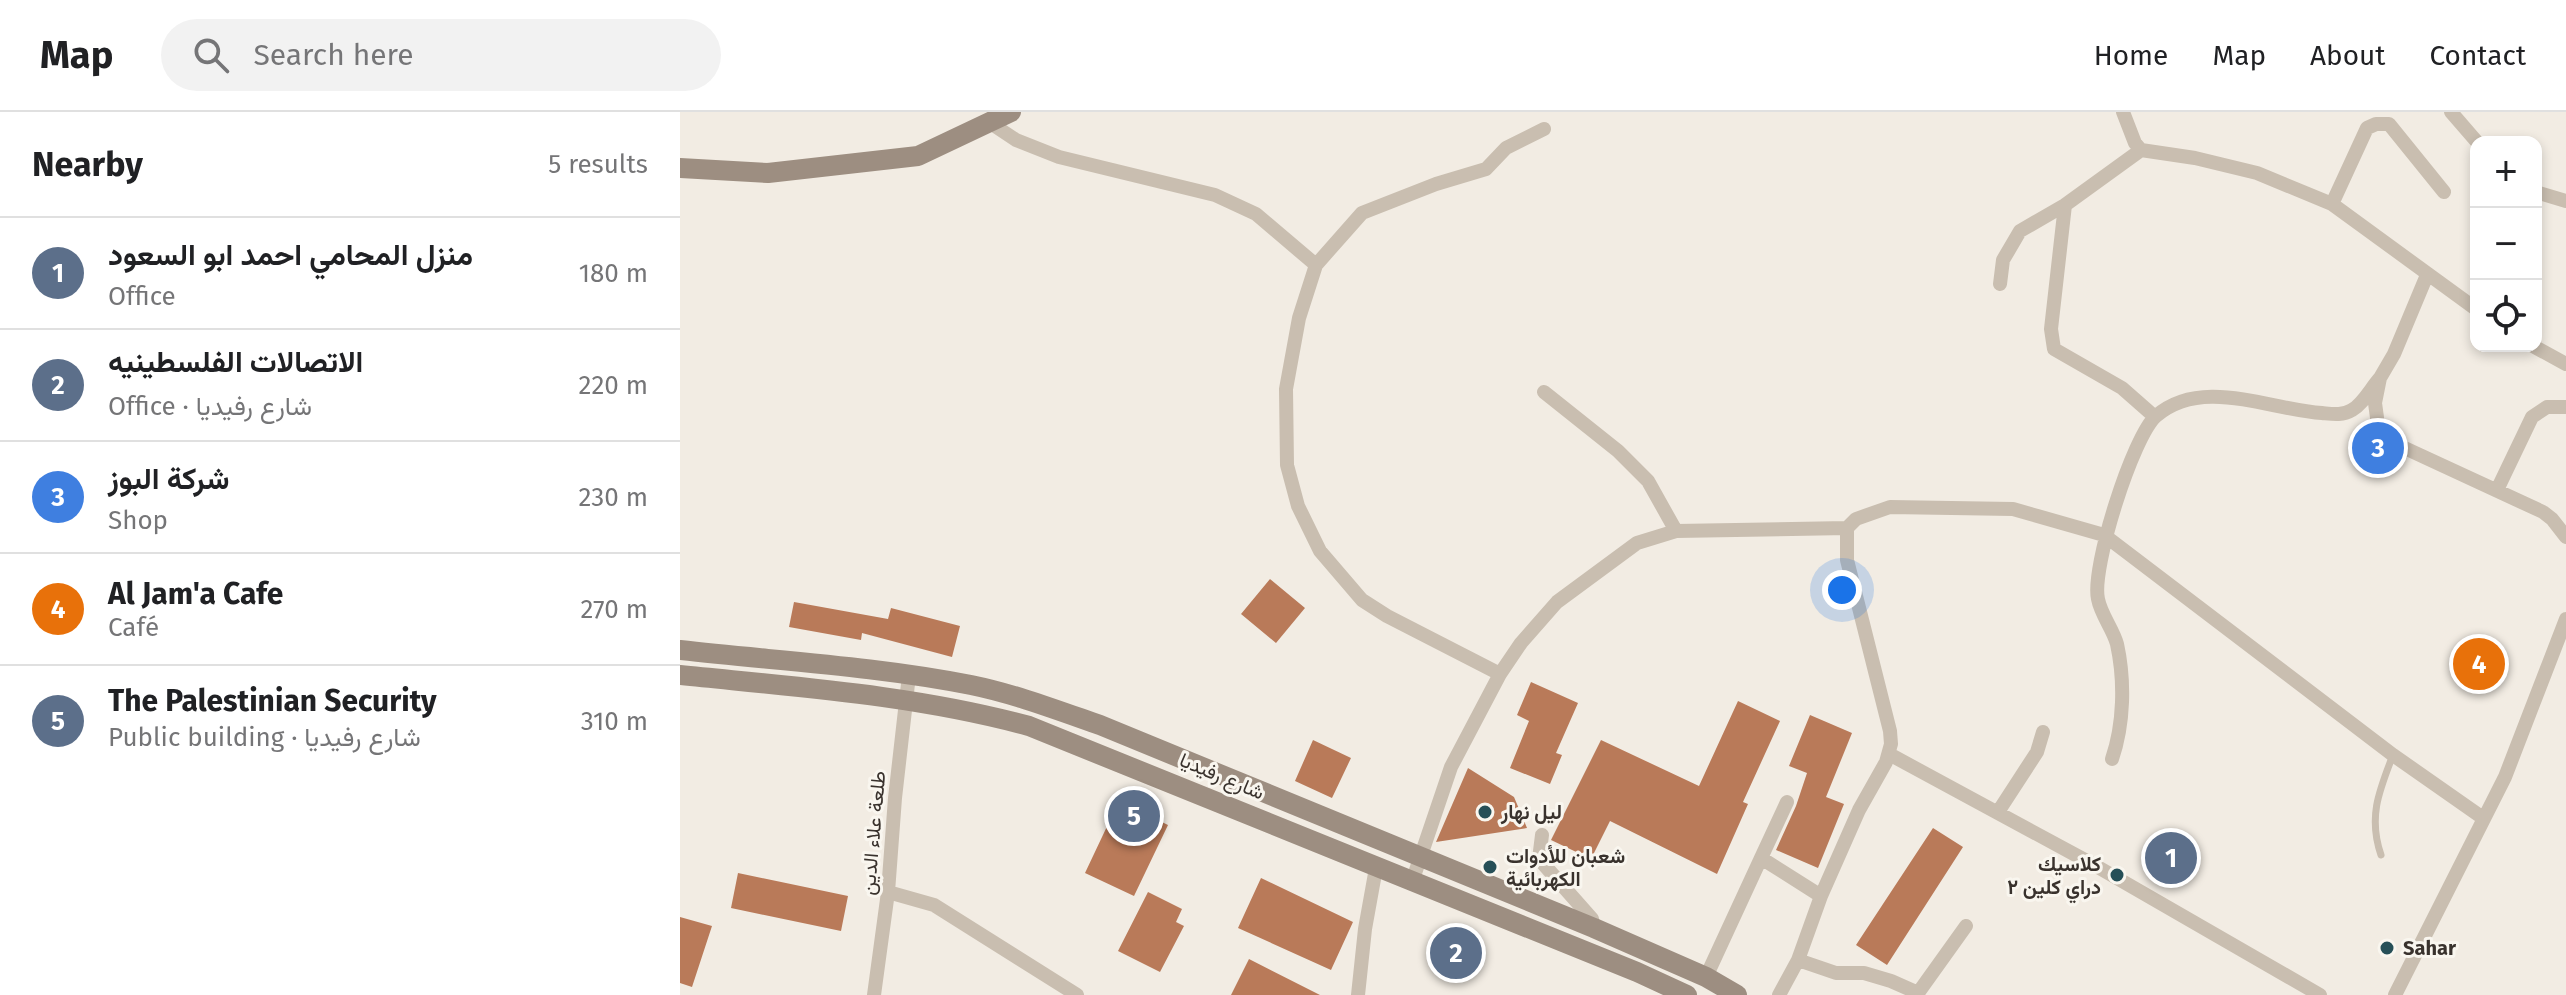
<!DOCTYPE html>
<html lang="en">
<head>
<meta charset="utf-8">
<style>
  :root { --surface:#fff; --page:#f2f2f2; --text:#202124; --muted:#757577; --line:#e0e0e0; --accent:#ea580c }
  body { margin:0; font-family:"Fira Sans",Vazirmatn,sans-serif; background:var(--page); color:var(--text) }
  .controls { position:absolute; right:24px; top:24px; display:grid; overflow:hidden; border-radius:16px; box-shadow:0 4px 12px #0003 }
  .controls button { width:72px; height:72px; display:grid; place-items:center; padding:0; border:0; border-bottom:2px solid var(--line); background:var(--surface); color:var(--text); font:40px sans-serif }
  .you { position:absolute; left:1162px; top:478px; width:28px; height:28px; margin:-20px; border:6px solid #fff; border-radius:50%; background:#1a73e8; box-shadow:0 0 0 12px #1a73e833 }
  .badge { display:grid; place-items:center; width:52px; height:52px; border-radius:50%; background:var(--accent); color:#fff; font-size:26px; font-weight:700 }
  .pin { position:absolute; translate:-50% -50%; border:4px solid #fff; box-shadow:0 2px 8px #0006 }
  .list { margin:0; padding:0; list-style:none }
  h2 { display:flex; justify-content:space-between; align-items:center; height:104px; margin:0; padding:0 32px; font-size:34px }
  h2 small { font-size:26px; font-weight:400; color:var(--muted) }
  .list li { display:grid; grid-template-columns:52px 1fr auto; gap:24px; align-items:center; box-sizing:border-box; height:112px; padding:0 32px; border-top:2px solid var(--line) }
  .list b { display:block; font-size:30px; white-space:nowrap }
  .list p { margin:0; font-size:26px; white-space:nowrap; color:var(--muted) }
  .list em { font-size:26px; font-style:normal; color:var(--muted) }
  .icon { flex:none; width:44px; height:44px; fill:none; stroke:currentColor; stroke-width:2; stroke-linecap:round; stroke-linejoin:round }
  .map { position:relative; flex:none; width:1886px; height:883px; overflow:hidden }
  header { display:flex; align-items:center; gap:48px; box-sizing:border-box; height:112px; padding:0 40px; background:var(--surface); border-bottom:2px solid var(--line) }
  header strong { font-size:38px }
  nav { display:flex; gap:44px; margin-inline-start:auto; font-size:28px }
  .search { width:560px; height:72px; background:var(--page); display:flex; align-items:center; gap:20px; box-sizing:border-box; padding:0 28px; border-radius:44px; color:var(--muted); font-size:30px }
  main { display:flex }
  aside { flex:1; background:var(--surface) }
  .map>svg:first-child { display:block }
  .building { fill:#b97a59 }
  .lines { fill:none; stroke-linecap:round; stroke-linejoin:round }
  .lane { stroke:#c9beb0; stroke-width:7 }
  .street { stroke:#c9beb0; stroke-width:14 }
  .secondary { stroke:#9d8e81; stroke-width:20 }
  .poi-dot { fill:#264f57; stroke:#f9f6ef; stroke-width:3 }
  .labels { text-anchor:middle; stroke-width:6; stroke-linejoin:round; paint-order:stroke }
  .street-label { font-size:20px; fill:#39322d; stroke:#f9f6ef }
  .poi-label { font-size:20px; font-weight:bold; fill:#39322d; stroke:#f9f6ef; text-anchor:start }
</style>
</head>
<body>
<header>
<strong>Map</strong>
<div class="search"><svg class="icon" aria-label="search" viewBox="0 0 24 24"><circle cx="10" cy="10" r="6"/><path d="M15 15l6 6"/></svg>Search here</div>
<nav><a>Home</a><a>Map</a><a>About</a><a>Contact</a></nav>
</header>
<main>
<aside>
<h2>Nearby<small>5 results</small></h2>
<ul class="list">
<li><span class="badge" style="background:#5c6f8a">1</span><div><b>منزل المحامي احمد ابو السعود</b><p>Office</p></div><em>180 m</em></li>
<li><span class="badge" style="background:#5c6f8a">2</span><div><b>الاتصالات الفلسطينيه</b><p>Office · شارع رفيديا</p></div><em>220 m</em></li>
<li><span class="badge" style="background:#3f7fe0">3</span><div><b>شركة البوز</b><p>Shop</p></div><em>230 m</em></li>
<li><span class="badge" style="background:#e8710a">4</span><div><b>Al Jam'a Cafe</b><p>Café</p></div><em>270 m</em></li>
<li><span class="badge" style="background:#5c6f8a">5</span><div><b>The Palestinian Security</b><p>Public building · شارع رفيديا</p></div><em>310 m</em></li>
</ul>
</aside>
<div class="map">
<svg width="1886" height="883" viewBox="0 0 1886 883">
  <rect width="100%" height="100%" fill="#f2ece3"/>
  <!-- building -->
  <path class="building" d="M590 467 625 496 596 531 561 502Z
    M114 490 208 507 211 496 280 514 272 545 182 521 181 528 109 515Z
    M851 570 898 591 876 641 882 643 870 672 830 656 849 609 837 603Z
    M1058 589 1100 609 1063 690 1068 692 1037 762 930 709 911 747 871 728 921 628 1019 674Z
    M1130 603 1172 621 1146 685 1164 692 1138 756 1096 738 1116 694 1127 661 1109 654Z
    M633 628 671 646 652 686 615 669Z
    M788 656 834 685 847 716 756 730Z
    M439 689 488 713 454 784 405 761Z
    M1253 716 1283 735 1207 853 1176 833Z
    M58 761 168 784 161 819 51 796Z
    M581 766 673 810 651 858 558 816Z
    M468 780 502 797 496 810 504 814 480 860 438 839Z
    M0 805 32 814 12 875 0 871Z
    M569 847 640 883H551Z"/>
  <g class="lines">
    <!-- lane -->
    <path class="lane" d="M1701 743C1688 705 1699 679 1713 643"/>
    <!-- street -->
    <path class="street" d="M1443 0 1455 31 1461 38 1515 46 1577 61 1652 92 1796 197
      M1771 0 1797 30
      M309 10 336 28 379 45 535 83 576 102 636 153
      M1856 80 1886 89
      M1652 92 1687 16 1696 12H1709L1764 80
      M1385 93 1371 217 1374 237 1442 276 1475 305
      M1747 163 1714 242 1700 266 1695 291 1698 313 1716 332 1863 400 1872 407 1886 425
      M1320 172 1323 148 1340 119 1385 93 1461 38
      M1853 234 1886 252
      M864 280 938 339 968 369 996 419
      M1817 378 1852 305 1867 295H1886
      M820 562 707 504 682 488 640 439 618 394 607 353 606 277 619 206 636 153 682 101 756 72 806 57 826 36 864 17
      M1209 642 1416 754 1640 883
      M1432 647C1444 612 1445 569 1437 532 1433 517 1421 503 1418 487 1411 456 1453 324 1476 304 1522 264 1590 298 1642 301 1652 302 1662 304 1672 298 1683 292 1691 276 1700 266
      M1318 700 1357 640 1363 620
      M862 723 859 747 912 807 914 816
      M1081 746 1107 690
      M732 770 771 655 820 562 841 531 877 490 957 431 996 419 1167 416
      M208 780 254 793 397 883
      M1118 848 1156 861H1184L1211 869 1238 881 1286 814
      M1026 865 1081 746 1141 784
      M194 883 208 780 215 686 229 563
      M678 883 685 817 696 756
      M1099 883 1118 848 1141 784 1179 698 1206 650 1211 632 1210 619 1167 448V416L1176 407 1210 395 1333 397 1424 423 1713 643 1803 706
      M1715 883 1825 665 1886 507"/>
    <!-- secondary -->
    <path class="secondary" d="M0 56 88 61 238 44 331 0
      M0 538C97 549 195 554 291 573 335 582 377 598 420 613L914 816 1026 865 1057 883
      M0 563C117 575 235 583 349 614L957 860 1007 883"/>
  </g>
  <!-- markers -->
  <g class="poi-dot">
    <circle cx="805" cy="700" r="8"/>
    <circle cx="810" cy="755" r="8"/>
    <circle cx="1437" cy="763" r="8"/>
    <circle cx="1707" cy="836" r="8"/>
  </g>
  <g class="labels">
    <!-- street labels -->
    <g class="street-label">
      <text transform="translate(542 664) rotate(23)" y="7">شارع رفيديا</text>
      <text transform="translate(193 721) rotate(-85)" y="7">طلعة علاء الدين</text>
    </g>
    <!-- poi labels -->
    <g class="poi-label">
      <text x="821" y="707">ليل نهار</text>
      <text x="826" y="751">شعبان للأدوات<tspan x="826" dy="23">الكهربائية</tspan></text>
      <text x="1421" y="759" text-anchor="end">كلاسيك<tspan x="1421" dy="23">دراي كلين ٢</tspan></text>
      <text x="1723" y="843">Sahar</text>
    </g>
  </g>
</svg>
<div class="controls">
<button>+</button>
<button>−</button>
<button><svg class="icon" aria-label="locate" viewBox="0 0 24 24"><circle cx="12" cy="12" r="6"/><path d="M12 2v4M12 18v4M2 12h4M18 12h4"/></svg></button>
</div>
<div class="you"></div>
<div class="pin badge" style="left:1491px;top:746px;background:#5c6f8a">1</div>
<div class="pin badge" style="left:776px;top:841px;background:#5c6f8a">2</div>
<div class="pin badge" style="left:1698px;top:336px;background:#3f7fe0">3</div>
<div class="pin badge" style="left:1799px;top:552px;background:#e8710a">4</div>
<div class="pin badge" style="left:454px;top:704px;background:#5c6f8a">5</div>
</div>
</main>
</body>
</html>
